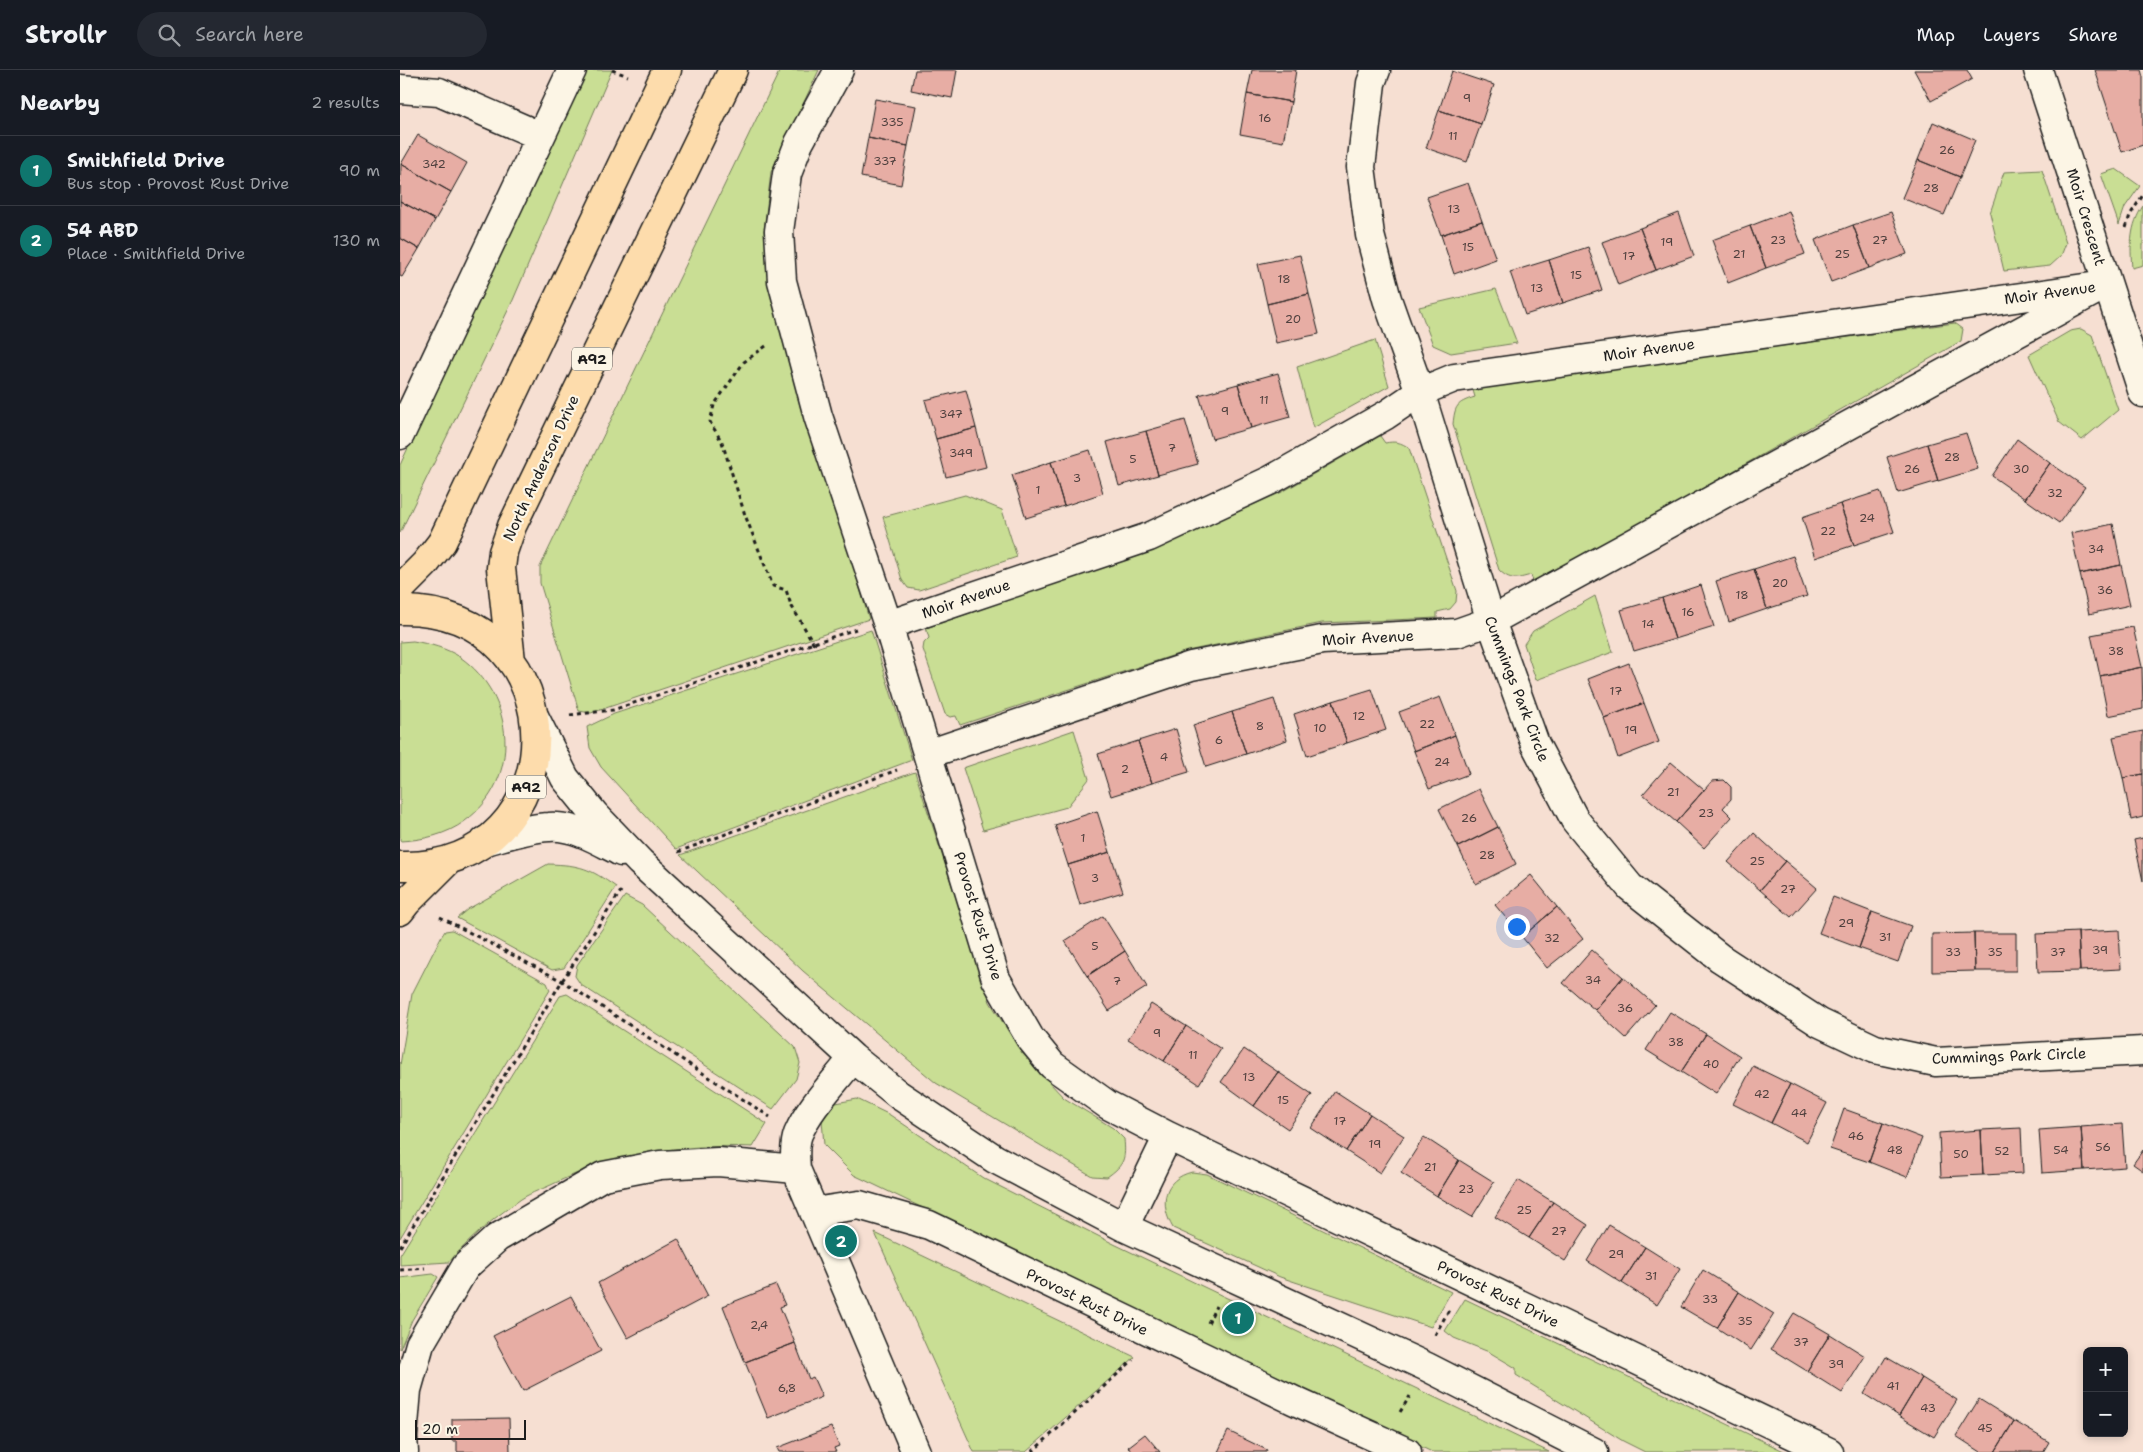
<!DOCTYPE html>
<html lang="en">
<head>
<meta charset="utf-8">
<style>
  :root { --surface:#171b24; --page:#242831; --text:#f1f3f6; --muted:#9ea1a6; --line:#363941; --accent:#0f766e }
  body { margin:0; font-family:"Shantell Sans",sans-serif; background:var(--page); color:var(--text) }
  .controls { position:absolute; right:15px; bottom:15px; display:grid; overflow:hidden; border-radius:8px; box-shadow:0 2px 8px #0003 }
  .controls button { width:45px; height:45px; display:grid; place-items:center; padding:0; border:0; border-bottom:1px solid var(--line); background:var(--surface); color:var(--text); font:25px sans-serif }
  .scale { position:absolute; left:15px; bottom:12px; width:111px; box-sizing:border-box; padding-left:5px; border:2px solid #1c1c1c; border-top:0; font-size:14px; line-height:18px; white-space:nowrap; color:#1c1c1c; -webkit-text-stroke:4px #fcf5e5; paint-order:stroke }
  .you { position:absolute; left:1116px; top:856px; width:18px; height:18px; margin:-12px; border:4px solid #fff; border-radius:50%; background:#1a73e8; box-shadow:0 0 0 8px #1a73e833 }
  .badge { display:grid; place-items:center; width:32px; height:32px; border-radius:50%; background:var(--accent); color:#fff; font-size:16px; font-weight:700 }
  .pin { position:absolute; translate:-50% -50%; border:2px solid #fff; box-shadow:0 1px 5px #0006 }
  .list { margin:0; padding:0; list-style:none }
  h2 { display:flex; justify-content:space-between; align-items:center; height:65px; margin:0; padding:0 20px; font-size:21px }
  h2 small { font-size:16px; font-weight:400; color:var(--muted) }
  .list li { display:grid; grid-template-columns:32px 1fr auto; gap:15px; align-items:center; box-sizing:border-box; height:70px; padding:0 20px; border-top:1px solid var(--line) }
  .list b { display:block; font-size:19px; white-space:nowrap }
  .list p { margin:0; font-size:16px; white-space:nowrap; color:var(--muted) }
  .list em { font-size:16px; font-style:normal; color:var(--muted) }
  .icon { flex:none; width:28px; height:28px; fill:none; stroke:currentColor; stroke-width:2; stroke-linecap:round; stroke-linejoin:round }
  .map { position:relative; flex:none; width:1743px; height:1382px; overflow:hidden }
  header { display:flex; align-items:center; gap:30px; box-sizing:border-box; height:70px; padding:0 25px; background:var(--surface); border-bottom:1px solid var(--line) }
  header strong { font-size:24px }
  nav { display:flex; gap:28px; margin-inline-start:auto; font-size:18px }
  .search { width:350px; height:45px; background:var(--page); display:flex; align-items:center; gap:12px; box-sizing:border-box; padding:0 18px; border-radius:28px; color:var(--muted); font-size:19px }
  main { display:flex }
  aside { flex:1; background:var(--surface) }
  .map>svg:first-child { display:block }
  .green { fill:#c9de94; stroke:#727d58 }
  .building { fill:#e7ada4; stroke:#1c1c1c }
  .lines { fill:none; stroke-linecap:round; stroke-linejoin:round }
  .minor-casing { stroke:#1c1c1c; stroke-width:31 }
  .major-casing { stroke:#1c1c1c; stroke-width:31 }
  .path { stroke:#1c1c1c; stroke-width:3; stroke-dasharray:4 4; stroke-linecap:butt }
  .minor { stroke:#fcf5e5; stroke-width:28 }
  .major { stroke:#fddcac; stroke-width:28 }
  .labels { text-anchor:middle; stroke-width:4.5; stroke-linejoin:round; paint-order:stroke }
  .number-label { font-size:12px; fill:#4f403e }
  .shield { fill:#fcf5e5; stroke:#5f5d58; stroke-width:1 }
  .shield-label { font-size:14px; font-weight:bold; fill:#1c1c1c }
  .street-label { font-size:15px; fill:#1c1c1c; stroke:#fcf5e5 }
</style>
</head>
<body>
<header>
<strong>Strollr</strong>
<div class="search"><svg class="icon" aria-label="search" viewBox="0 0 24 24"><circle cx="10" cy="10" r="6"/><path d="M15 15l6 6"/></svg>Search here</div>
<nav><a>Map</a><a>Layers</a><a>Share</a></nav>
</header>
<main>
<aside>
<h2>Nearby<small>2 results</small></h2>
<ul class="list">
<li><span class="badge">1</span><div><b>Smithfield Drive</b><p>Bus stop · Provost Rust Drive</p></div><em>90 m</em></li>
<li><span class="badge">2</span><div><b>54 ABD</b><p>Place · Smithfield Drive</p></div><em>130 m</em></li>
</ul>
</aside>
<div class="map">
<svg width="1743" height="1382" viewBox="0 0 1743 1382">
  <rect width="100%" height="100%" fill="#f6dfd2"/>
  <filter id="ink" filterUnits="userSpaceOnUse"><feTurbulence type="fractalNoise" baseFrequency=".02" numOctaves="2"/><feDisplacementMap in="SourceGraphic" scale="10" xChannelSelector="R" yChannelSelector="G"/><feConvolveMatrix kernelMatrix="1 2 1 2 8 2 1 2 1" color-interpolation-filters="sRGB"/></filter>
  <g filter="url(#ink)">
    <!-- green -->
    <path class="green" d="M186 0H212L113 230 0 463V395Z
      M380 0H419L371 102 364 160 369 214 469 549 191 643 179 641 140 513V497Z
      M1716 99 1740 116 1725 137 1719 155 1701 104Z
      M1642 100 1666 173 1661 186 1650 196 1604 201 1590 143 1604 102Z
      M1743 136V195L1732 198C1730 176 1730 155 1743 136Z
      M1096 219 1117 273 1051 283 1033 275 1019 237Z
      M1555 253 1563 259 1561 271 1158 501 1133 511 1131 505C1117 509 1110 511 1099 500L1053 354C1055 336 1056 333 1075 327L1072 317Z
      M1681 259 1692 265 1718 340 1682 370 1659 352 1629 285 1670 261Z
      M975 270 989 316 913 358 897 297Z
      M980 366 985 373C995 371 1001 372 1009 378L1057 521 1056 532 1050 539 1037 542V548L922 553 787 581 560 655 556 646 550 647 545 644 523 579 524 573 529 568 526 558 750 481 882 422Z
      M565 425 602 440 617 487 519 520 508 518 502 510 483 447Z
      M1195 526 1213 582 1136 610 1124 574 1133 561Z
      M471 560 512 690 276 779 201 697 190 678 187 657 214 644Z
      M13 571C30 574 46 578 60 587 116 626 122 710 65 751 46 765 23 770 0 771V572Z
      M674 660 689 709 667 737 583 760 563 698Z
      M515 702 590 932 622 983 664 1028 713 1058 724 1069C726 1089 724 1095 707 1107L692 1106 536 1013 403 901 280 785Z
      M148 794C181 795 189 798 216 817L164 898 152 900 57 848 68 839Z
      M225 826 242 835 395 977 400 993 396 1009 373 1039 181 915 175 906 177 895Z
      M52 860 147 913 150 920 0 1168V995L12 924 41 867 45 861Z
      M167 924 367 1054 353 1077C280 1074 218 1082 151 1115 140 1120 127 1124 117 1132 92 1149 70 1169 49 1192L0 1195V1185L160 926Z
      M457 1029 490 1045 583 1108 714 1174 1149 1382H1032L454 1105 424 1075 422 1050 436 1033Z
      M792 1102 807 1104 1051 1222 1031 1257 880 1207 773 1158C759 1134 763 1109 792 1102Z
      M475 1163 735 1287 626 1382H574Z
      M33 1204 38 1207 12 1250 0 1279V1208Z
      M1065 1229 1386 1382H1245L1223 1371 1116 1305V1298L1089 1282 1054 1268 1045 1261Z"/>
    <!-- building -->
    <path class="building" d="M515 0H557L552 28 511 20Z
      M852 0H896L891 32 847 24Z
      M1514 0H1567L1572 9 1531 31Z
      M1695 0H1741L1743 7V75L1722 82Z
      M1052 1 1094 15 1081 54 1039 40Z
      M847 24 891 32 883 72 840 64Z
      M475 29 516 36 508 76 468 68Z
      M1039 40 1081 54 1067 92 1026 78Z
      M1533 52 1575 70 1560 107 1518 90Z
      M18 65 67 93 51 122 1 94Z
      M468 68 508 76 501 115 461 107Z
      M1518 90 1560 107 1544 145 1502 128Z
      M1 94 51 122 35 150 0 131Z
      M1068 113 1082 151 1041 165 1027 127Z
      M0 131 35 150 19 179 0 168Z
      M1389 141 1405 184 1366 198 1350 156Z
      M1491 142 1507 184 1469 198 1453 155Z
      M1279 143 1294 186 1256 200 1240 158Z
      M1082 151 1096 189 1054 204 1041 165Z
      M1453 155 1469 198 1431 212 1415 170Z
      M1350 156 1366 198 1328 213 1312 170Z
      M1240 158 1256 200 1218 215 1202 172Z
      M0 168 19 179 2 207 0 206Z
      M1188 177 1202 220 1163 233 1149 190Z
      M900 185 909 224 867 234 858 194Z
      M1149 190 1163 233 1125 245 1110 202Z
      M909 224 919 264 876 273 867 234Z
      M878 303 890 347 851 358 838 314Z
      M838 314 851 358 812 369 799 325Z
      M566 320 576 358 536 369 525 330Z
      M785 350 798 394 758 405 746 361Z
      M576 358 586 397 546 407 536 369Z
      M746 361 758 405 719 416 707 372Z
      M1566 363 1578 399 1538 411 1527 374Z
      M1617 369 1650 393 1625 429 1592 406Z
      M1527 374 1538 411 1498 423 1487 387Z
      M690 380 703 423 664 436 651 392Z
      M651 392 664 436 626 448 612 405Z
      M1650 393 1685 417 1659 453 1625 429Z
      M1480 421 1494 462 1454 475 1440 434Z
      M1440 434 1454 475 1415 488 1402 447Z
      M1713 454 1721 495 1680 504 1671 463Z
      M1393 486 1407 526 1367 539 1354 499Z
      M1721 495 1730 535 1689 544 1680 504Z
      M1354 499 1367 539 1329 552 1316 511Z
      M1301 515 1314 557 1275 569 1262 528Z
      M1262 528 1275 569 1234 581 1221 540Z
      M1733 557 1742 597 1700 606 1691 565Z
      M1229 593 1244 633 1204 648 1188 609Z
      M1742 597 1743 639 1708 646 1700 606Z
      M972 619 986 660 947 673 933 631Z
      M1040 627 1055 665 1014 681 999 642Z
      M874 629 887 670 846 684 832 642Z
      M933 631 947 673 907 686 894 644Z
      M1244 633 1259 672 1218 688 1204 648Z
      M832 642 846 684 806 697 793 655Z
      M776 659 789 702 752 713 738 671Z
      M1743 661V704L1723 708 1713 667Z
      M1055 665 1069 704 1029 719 1014 681Z
      M738 671 752 713 711 726 698 684Z
      M1271 692 1304 720 1276 752 1243 724Z
      M1743 704V747L1731 750 1723 708Z
      M1324 710 1331 717V729L1323 738 1332 747 1304 778 1276 752 1312 711Z
      M1079 719 1098 757 1058 777 1039 739Z
      M697 741 710 782 668 795 655 755Z
      M1098 757 1116 794 1076 814 1058 777Z
      M1354 763 1385 791 1360 820 1328 792Z
      M1743 768V811L1734 770Z
      M710 782 723 822 680 835 668 795Z
      M1385 791 1417 818 1391 847 1360 820Z
      M1131 805 1157 837 1122 867 1095 835Z
      M1433 827 1472 842 1459 878 1419 863Z
      M1157 837 1183 869 1147 898 1122 867Z
      M1472 842 1511 856 1498 892 1459 878Z
      M703 846 725 881 687 906 665 871Z
      M1719 860 1721 899 1680 901 1678 862Z
      M1678 862 1680 901 1638 902 1636 864Z
      M1574 863 1575 901 1532 902V864Z
      M1574 863H1616V901H1575Z
      M1192 880 1223 907 1195 940 1163 913Z
      M725 881 747 917 709 941 687 906Z
      M1223 907 1255 935 1226 968 1195 940Z
      M751 934 786 956 764 991 728 969Z
      M1270 942 1306 964 1281 1002 1246 980Z
      M786 956 821 979 799 1014 764 991Z
      M1306 964 1340 986 1316 1024 1281 1002Z
      M844 979 878 1002 854 1036 821 1012Z
      M1353 996 1390 1014 1371 1053 1333 1034Z
      M878 1002 912 1025 888 1059 854 1036Z
      M1390 1014 1427 1033 1407 1072 1371 1053Z
      M935 1021 970 1044 946 1081 911 1058Z
      M1444 1039 1483 1053 1469 1092 1430 1079Z
      M970 1044 1004 1066 980 1103 946 1081Z
      M1483 1053 1522 1068 1507 1107 1469 1092Z
      M1722 1054 1725 1097 1684 1100 1681 1057Z
      M1681 1057 1684 1100 1642 1103 1639 1060Z
      M1621 1058 1623 1103 1583 1105 1581 1060Z
      M1581 1060 1583 1105 1541 1107 1539 1063Z
      M1024 1067 1059 1090 1037 1126 1001 1103Z
      M1743 1080V1101L1733 1094Z
      M1059 1090 1094 1112 1072 1147 1037 1126Z
      M1118 1110 1153 1132 1129 1168 1095 1147Z
      M1153 1132 1188 1155 1165 1191 1129 1168Z
      M1209 1155 1245 1177 1222 1213 1187 1191Z
      M278 1169 308 1226 228 1268 198 1213Z
      M1245 1177 1280 1199 1257 1235 1222 1213Z
      M1303 1200 1339 1222 1317 1258 1281 1237Z
      M376 1215 385 1235 380 1237 395 1273 345 1292 323 1236Z
      M1339 1222 1374 1244 1351 1280 1317 1258Z
      M171 1226 201 1281 123 1321 93 1266Z
      M1394 1243 1430 1264 1407 1301 1371 1279Z
      M1430 1264 1465 1286 1442 1323 1407 1301Z
      M395 1273 409 1309 413 1307 422 1327 368 1348 345 1292Z
      M1486 1287 1522 1308 1499 1346 1464 1324Z
      M1522 1308 1557 1330 1534 1367 1499 1346Z
      M1579 1329 1614 1351 1595 1382H1581L1556 1366Z
      M109 1348 110 1382H57V1371H52V1349Z
      M1614 1351 1649 1372 1643 1382H1595Z
      M431 1357 439 1376 434 1378 436 1382H379L377 1378Z
      M828 1361 867 1380 866 1382H818Z
      M745 1364 760 1382H730L731 1381 728 1377Z"/>
    <g class="lines">
      <!-- minor casing -->
      <g class="minor-casing">
        <path id="minor" d="M439 0 399 73 387 104 379 161 382 211 418 346 488 555 596 909 630 968 652 995 708 1035 768 1066 1429 1382
          M976 0 971 13 961 97 970 165 987 229 1020 322 1091 551 1135 674 1175 750 1230 817 1320 888 1420 953 1475 979 1536 992 1743 981
          M1638 0 1743 323
          M0 19 39 22 140 66
          M0 365 172 0
          M488 555 749 467 871 410 986 345 1020 322 1054 308 1691 217
          M135 648 165 708 195 745 240 792 453 988 499 1025 595 1089 724 1157 1027 1297 1194 1382
          M528 684 791 596 922 570 1057 563 1091 551 1707 214
          M85 771C105 766 127 758 149 757 174 755 199 771 221 782
          M453 988C435 1012 410 1036 398 1064 394 1075 395 1088 396 1099L516 1382
          M414 1142 459 1135 529 1155 895 1331 1007 1382
          M724 1157 768 1066
          M4 1382 3 1367 7 1320 20 1274 66 1196 97 1168 203 1106 260 1095 318 1092 396 1099"/>
      </g>
      <!-- major casing -->
      <g class="major-casing">
        <path id="major" d="M0 519 25 494 42 472 267 0
          M0 540C182 537 179 801 0 796
          M111 591 101 498 103 482 112 456 333 0
          M0 841 7 832 49 790"/>
      </g>
      <!-- path -->
      <path class="path" d="M212 0 228 6
        M1726 158 1730 145 1743 125
        M366 276 344 292 314 335 310 352 322 372 345 445 373 516 386 520 391 535 414 574
        M170 645 213 640 456 559
        M278 782 497 700
        M40 847 162 911 370 1047
        M0 1177 162 911 221 821
        M0 1200 25 1198
        M808 1253 816 1236
        M1035 1265 1050 1238
        M1000 1342 1010 1326
        M632 1382 733 1290"/>
      <!-- minor -->
      <use href="#minor" class="minor"/>
      <!-- major -->
      <use href="#major" class="major"/>
    </g>
  </g>
  <g class="labels">
    <!-- number labels -->
    <g class="number-label">
      <text x="1067" y="32">9</text>
      <text x="865" y="52">16</text>
      <text x="492" y="56">335</text>
      <text x="1053" y="70">11</text>
      <text x="1547" y="84">26</text>
      <text x="485" y="95">337</text>
      <text x="34" y="98">342</text>
      <text x="1531" y="122">28</text>
      <text x="1054" y="143">13</text>
      <text x="1378" y="174">23</text>
      <text x="1480" y="174">27</text>
      <text x="1267" y="176">19</text>
      <text x="1068" y="181">15</text>
      <text x="1339" y="188">21</text>
      <text x="1442" y="188">25</text>
      <text x="1229" y="190">17</text>
      <text x="1176" y="209">15</text>
      <text x="884" y="213">18</text>
      <text x="1137" y="222">13</text>
      <text x="893" y="253">20</text>
      <text x="864" y="334">11</text>
      <text x="825" y="345">9</text>
      <text x="551" y="348">347</text>
      <text x="772" y="382">7</text>
      <text x="561" y="387">349</text>
      <text x="1552" y="391">28</text>
      <text x="733" y="393">5</text>
      <text x="1512" y="403">26</text>
      <text x="1621" y="403">30</text>
      <text x="677" y="412">3</text>
      <text x="638" y="424">1</text>
      <text x="1655" y="427">32</text>
      <text x="1467" y="452">24</text>
      <text x="1428" y="465">22</text>
      <text x="1696" y="483">34</text>
      <text x="1380" y="517">20</text>
      <text x="1705" y="524">36</text>
      <text x="1342" y="529">18</text>
      <text x="1288" y="546">16</text>
      <text x="1248" y="558">14</text>
      <text x="1716" y="585">38</text>
      <text x="1216" y="625">17</text>
      <text x="959" y="650">12</text>
      <text x="1027" y="658">22</text>
      <text x="860" y="660">8</text>
      <text x="920" y="662">10</text>
      <text x="1231" y="664">19</text>
      <text x="819" y="674">6</text>
      <text x="764" y="691">4</text>
      <text x="1042" y="696">24</text>
      <text x="725" y="703">2</text>
      <text x="1273" y="726">21</text>
      <text x="1306" y="747">23</text>
      <text x="1069" y="752">26</text>
      <text x="683" y="772">1</text>
      <text x="1087" y="789">28</text>
      <text x="1357" y="795">25</text>
      <text x="695" y="812">3</text>
      <text x="1388" y="823">27</text>
      <text x="1446" y="857">29</text>
      <text x="1485" y="871">31</text>
      <text x="1152" y="872">32</text>
      <text x="695" y="880">5</text>
      <text x="1700" y="884">39</text>
      <text x="1553" y="886">33</text>
      <text x="1595" y="886">35</text>
      <text x="1658" y="886">37</text>
      <text x="1193" y="914">34</text>
      <text x="717" y="915">7</text>
      <text x="1225" y="942">36</text>
      <text x="757" y="967">9</text>
      <text x="1276" y="976">38</text>
      <text x="793" y="989">11</text>
      <text x="1311" y="998">40</text>
      <text x="849" y="1011">13</text>
      <text x="1362" y="1028">42</text>
      <text x="883" y="1034">15</text>
      <text x="1399" y="1047">44</text>
      <text x="940" y="1055">17</text>
      <text x="1456" y="1070">46</text>
      <text x="975" y="1078">19</text>
      <text x="1703" y="1081">56</text>
      <text x="1495" y="1084">48</text>
      <text x="1661" y="1084">54</text>
      <text x="1602" y="1085">52</text>
      <text x="1561" y="1088">50</text>
      <text x="1030" y="1101">21</text>
      <text x="1066" y="1123">23</text>
      <text x="1124" y="1144">25</text>
      <text x="1159" y="1165">27</text>
      <text x="1216" y="1188">29</text>
      <text x="1251" y="1210">31</text>
      <text x="1310" y="1233">33</text>
      <text x="1345" y="1255">35</text>
      <text x="359" y="1259">2,4</text>
      <text x="1401" y="1276">37</text>
      <text x="1436" y="1298">39</text>
      <text x="1493" y="1320">41</text>
      <text x="387" y="1322">6,8</text>
      <text x="1528" y="1342">43</text>
      <text x="1585" y="1362">45</text>
    </g>
    <!-- shield labels -->
    <g class="shield">
      <rect x="172" y="277.5" width="40" height="23" rx="4"/>
      <rect x="106" y="705.5" width="40" height="23" rx="4"/>
    </g>
    <g class="shield-label">
      <text x="192" y="294">A92</text>
      <text x="126" y="722">A92</text>
    </g>
    <!-- street labels -->
    <g class="street-label">
      <text transform="translate(1686 147) rotate(73)" y="5">Moir Crescent</text>
      <text transform="translate(1650 223) rotate(-8)" y="5">Moir Avenue</text>
      <text transform="translate(1249 280) rotate(-8)" y="5">Moir Avenue</text>
      <text transform="translate(141 398) rotate(-65)" y="5">North Anderson Drive</text>
      <text transform="translate(566 529) rotate(-19)" y="5">Moir Avenue</text>
      <text transform="translate(968 568) rotate(-3)" y="5">Moir Avenue</text>
      <text transform="translate(1117 619) rotate(69)" y="5">Cummings Park Circle</text>
      <text transform="translate(578 846) rotate(73)" y="5">Provost Rust Drive</text>
      <text transform="translate(1609 986) rotate(-2)" y="5">Cummings Park Circle</text>
      <text transform="translate(1098 1224) rotate(26)" y="5">Provost Rust Drive</text>
      <text transform="translate(687 1232) rotate(26)" y="5">Provost Rust Drive</text>
    </g>
  </g>
</svg>
<div class="controls">
<button>+</button>
<button>−</button>
</div>
<div class="scale">20 m</div>
<div class="you"></div>
<div class="pin badge" style="left:838px;top:1248px">1</div>
<div class="pin badge" style="left:441px;top:1171px">2</div>
</div>
</main>
</body>
</html>
